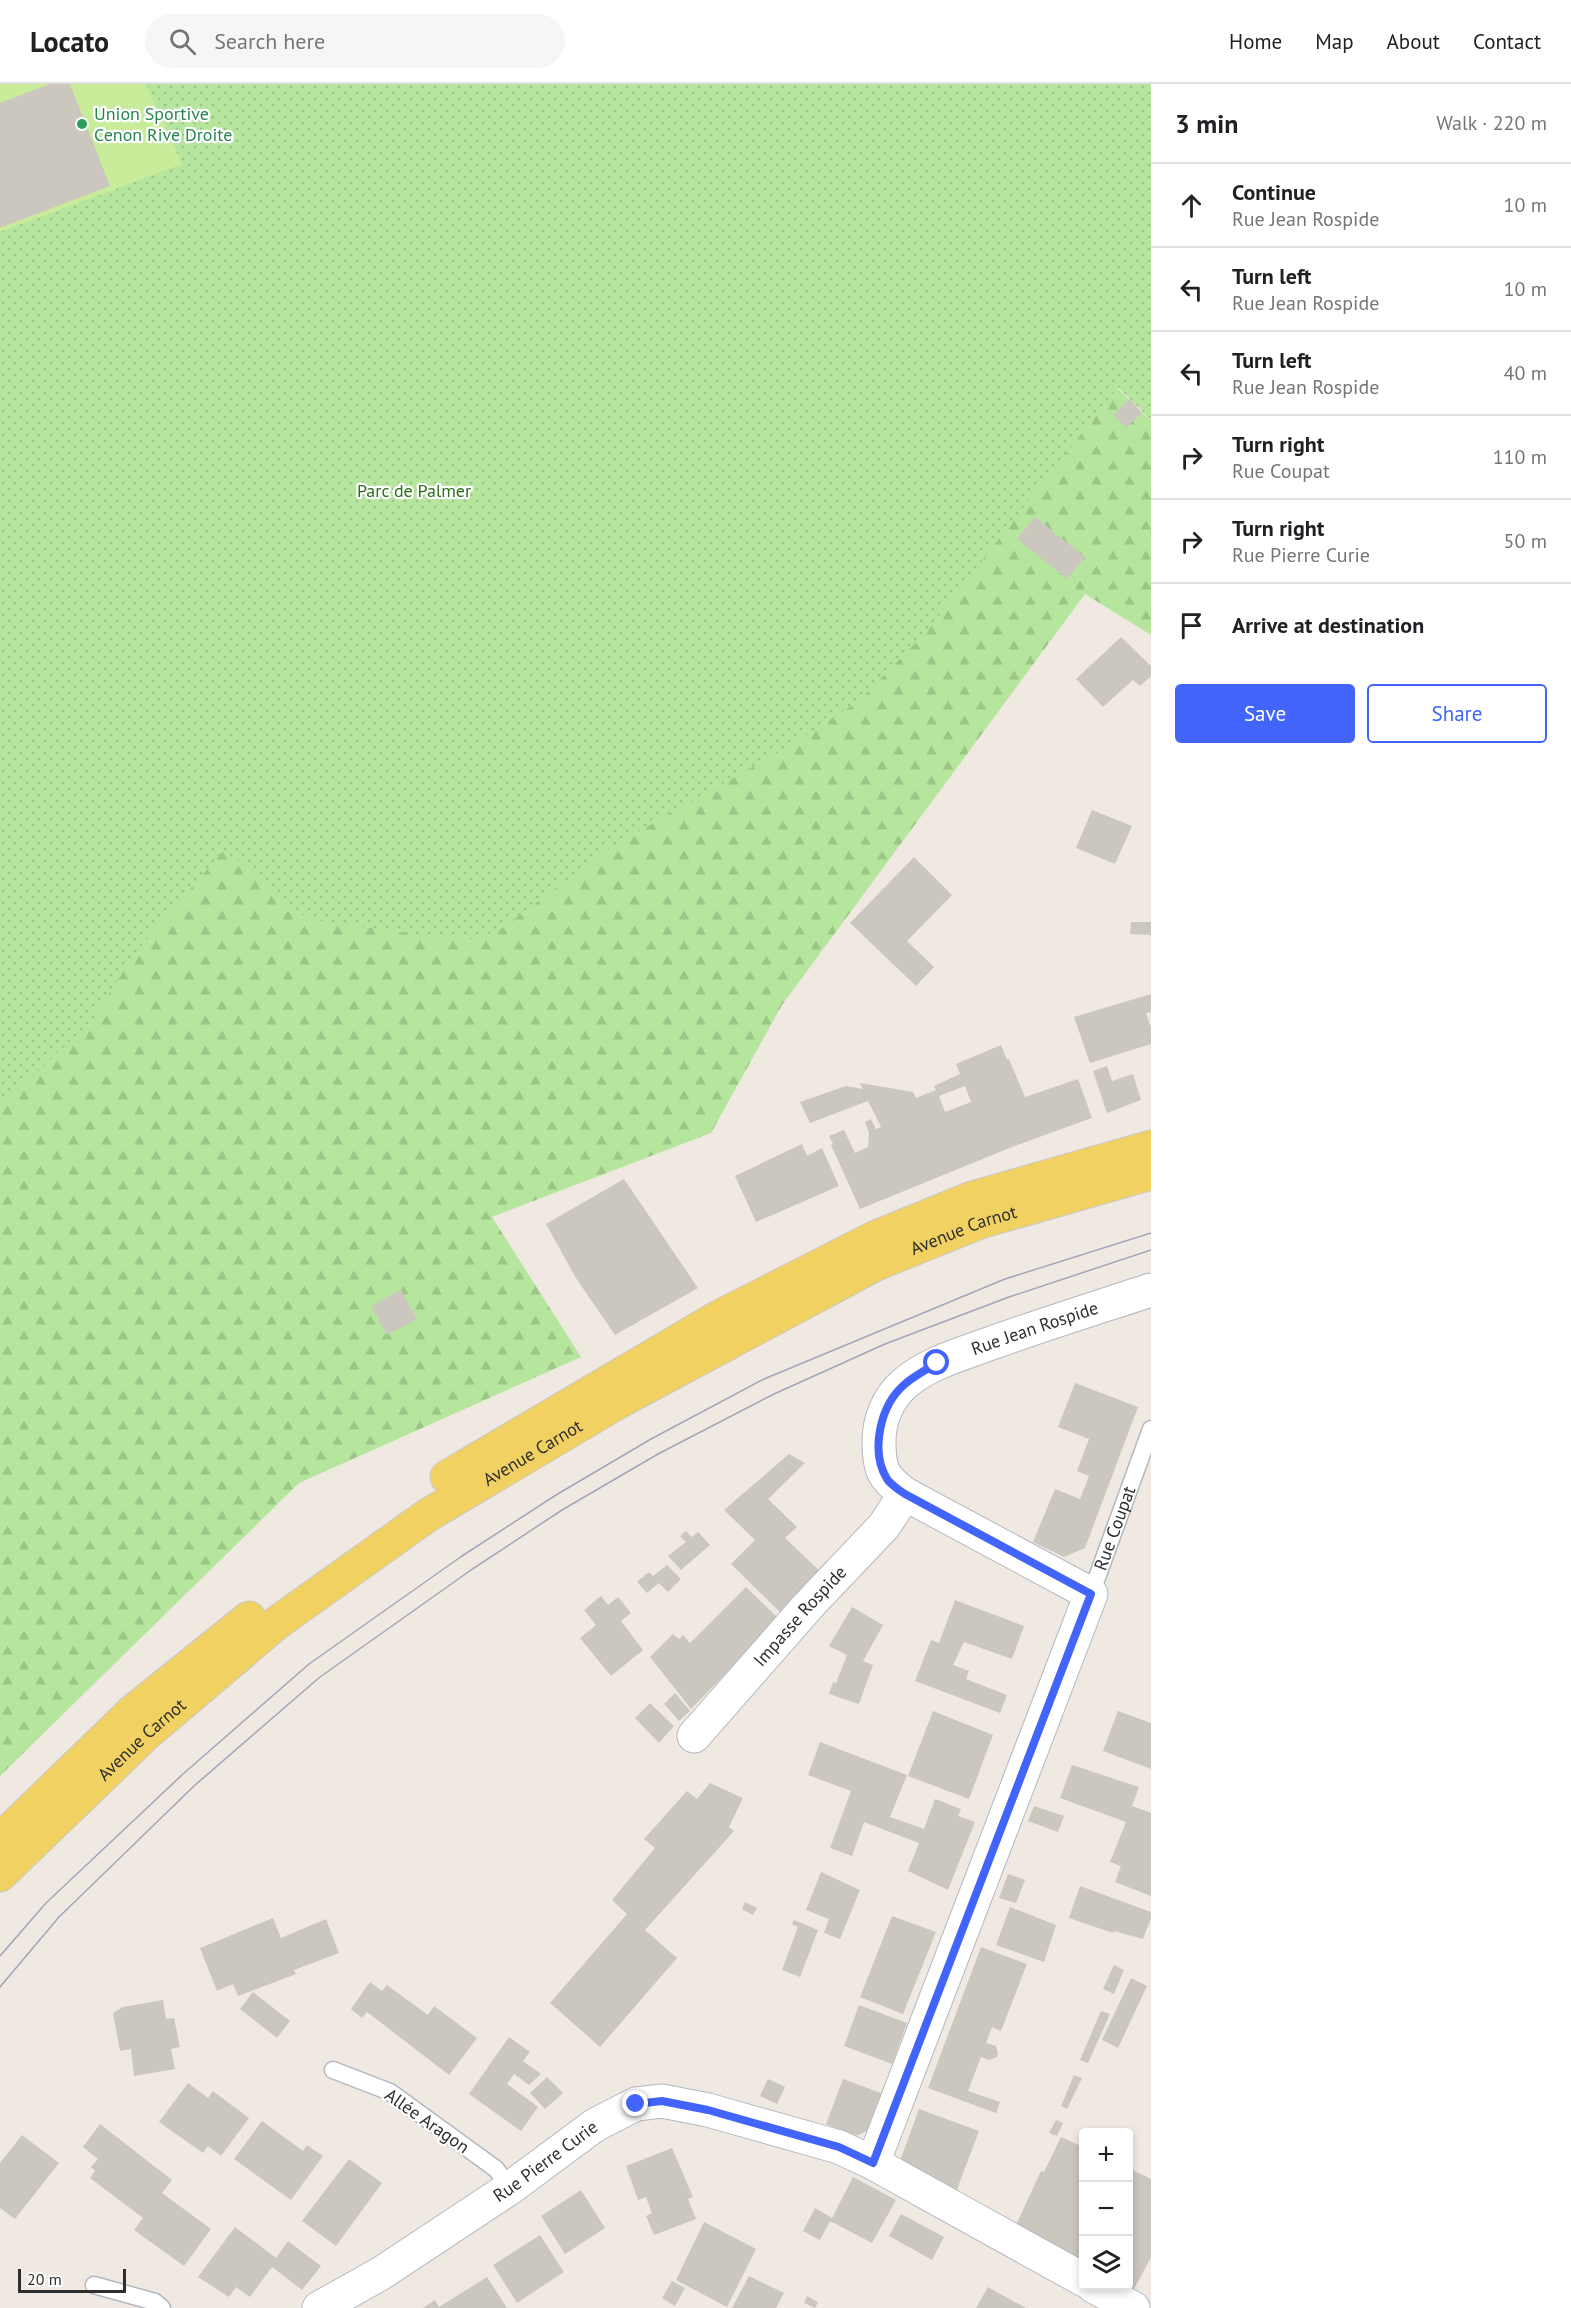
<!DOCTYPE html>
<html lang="en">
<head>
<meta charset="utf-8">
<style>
  :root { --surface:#fff; --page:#f6f6f6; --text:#202124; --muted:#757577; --line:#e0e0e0; --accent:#4264fb }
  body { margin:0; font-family:"PT Sans",sans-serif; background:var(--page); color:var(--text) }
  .controls { position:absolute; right:18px; bottom:18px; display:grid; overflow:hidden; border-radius:6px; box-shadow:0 3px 9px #0003 }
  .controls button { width:54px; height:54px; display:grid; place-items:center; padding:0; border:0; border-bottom:2px solid var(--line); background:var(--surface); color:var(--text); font:30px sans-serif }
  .scale { position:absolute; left:18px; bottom:15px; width:108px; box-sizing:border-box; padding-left:6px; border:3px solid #2e2e2e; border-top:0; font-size:16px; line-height:21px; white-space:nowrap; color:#2e2e2e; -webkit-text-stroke:4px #fff; paint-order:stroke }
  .stop { position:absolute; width:18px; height:18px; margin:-14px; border:4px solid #4264fb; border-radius:50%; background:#fff }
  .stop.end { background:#4264fb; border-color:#fff; box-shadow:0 2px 6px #0008 }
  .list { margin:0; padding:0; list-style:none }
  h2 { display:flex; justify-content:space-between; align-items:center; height:78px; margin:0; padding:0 24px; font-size:26px }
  h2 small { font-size:20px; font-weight:400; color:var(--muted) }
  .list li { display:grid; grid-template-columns:39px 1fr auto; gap:18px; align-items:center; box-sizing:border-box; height:84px; padding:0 24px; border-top:2px solid var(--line) }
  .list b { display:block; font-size:22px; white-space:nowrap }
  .list p { margin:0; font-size:20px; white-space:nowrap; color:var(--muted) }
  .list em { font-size:20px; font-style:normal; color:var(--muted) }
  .actions { display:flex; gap:12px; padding:18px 24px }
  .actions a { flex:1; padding:14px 0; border:2px solid var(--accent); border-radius:6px; text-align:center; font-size:21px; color:var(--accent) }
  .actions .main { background:var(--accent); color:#fff }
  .icon { flex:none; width:33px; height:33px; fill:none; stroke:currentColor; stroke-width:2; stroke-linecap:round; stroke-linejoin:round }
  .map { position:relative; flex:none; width:1151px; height:2224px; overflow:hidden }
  header { display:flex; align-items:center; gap:36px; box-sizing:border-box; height:84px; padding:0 30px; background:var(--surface); border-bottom:2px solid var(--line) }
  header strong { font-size:28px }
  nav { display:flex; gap:33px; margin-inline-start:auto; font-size:21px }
  .search { width:420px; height:54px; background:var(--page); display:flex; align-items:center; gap:15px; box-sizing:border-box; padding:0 21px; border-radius:33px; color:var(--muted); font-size:22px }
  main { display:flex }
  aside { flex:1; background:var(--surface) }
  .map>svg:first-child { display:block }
  .forest { fill:url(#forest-firs) }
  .park { fill:url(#park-dots) }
  .pitch { fill:#c9ec9a }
  .building { fill:#cbc7bf; fill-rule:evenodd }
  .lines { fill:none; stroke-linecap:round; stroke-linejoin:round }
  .lane-casing { stroke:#b4b7c1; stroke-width:19 }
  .street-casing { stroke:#b4b7c1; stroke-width:35 }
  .primary-casing { stroke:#c9c9c9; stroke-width:35 }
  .lane { stroke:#fff; stroke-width:16 }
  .street { stroke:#fff; stroke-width:33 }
  .primary { stroke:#f2d163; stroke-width:33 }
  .tram { stroke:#a3a6b8; stroke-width:1.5 }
  .route { stroke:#4264fb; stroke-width:8 }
  .leisure-dot { fill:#2e9e5b; stroke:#fff; stroke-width:2 }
  .labels { text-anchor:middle; stroke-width:4.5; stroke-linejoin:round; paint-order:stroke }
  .leisure-label { font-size:18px; fill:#27864d; stroke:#fff; text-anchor:start }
  .park-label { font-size:18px; fill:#2c6e1b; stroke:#fff }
  .street-label { font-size:18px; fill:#2e2e2e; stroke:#fff }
</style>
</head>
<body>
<header>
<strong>Locato</strong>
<div class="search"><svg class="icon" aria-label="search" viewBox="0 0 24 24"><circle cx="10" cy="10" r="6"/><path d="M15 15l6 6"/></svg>Search here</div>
<nav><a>Home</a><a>Map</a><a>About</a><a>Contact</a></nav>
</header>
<main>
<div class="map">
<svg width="1151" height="2224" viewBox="0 0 1151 2224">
  <defs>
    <pattern id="forest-firs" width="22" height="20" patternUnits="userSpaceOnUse" patternTransform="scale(1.5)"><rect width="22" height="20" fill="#b6e59e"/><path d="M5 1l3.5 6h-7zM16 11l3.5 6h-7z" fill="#9dc588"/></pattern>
    <pattern id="park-dots" width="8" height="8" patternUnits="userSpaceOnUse" patternTransform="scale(1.5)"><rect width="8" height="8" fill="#b6e59e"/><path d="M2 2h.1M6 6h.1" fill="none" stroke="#9dc588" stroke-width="1.8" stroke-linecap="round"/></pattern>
  </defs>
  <rect width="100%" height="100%" fill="#efe9e1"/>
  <!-- forest -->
  <path class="forest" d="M1092 279 1151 337V551L1085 510 782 921 711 1049 492 1133 581 1273 299 1399 0 1692V840Z"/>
  <!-- park -->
  <path class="park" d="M0 0H1151V336L1118 303 925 549 860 616 791 661 606 766 503 844 476 855 435 853 308 835 224 766 135 869 93 935 0 1023Z"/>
  <!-- pitch -->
  <path class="pitch" d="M0 0H146L182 80 0 148Z"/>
  <!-- building -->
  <path class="building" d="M50 0H70L110 102 0 144V19Z
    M1130 315 1142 329 1126 344 1113 331Z
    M1035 433 1085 473 1067 495 1017 455Z
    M1121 553 1151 582V592L1140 602 1133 596 1103 623 1076 595Z
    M1092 726 1132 742 1115 780 1076 764Z
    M914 773 952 811 907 857 934 883 916 902 850 839Z
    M1131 838H1151V851L1130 850Z
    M1151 910V928L1146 929 1151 944V960L1090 979 1074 933Z
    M1001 961 1007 976 1009 975 1025 1013 1078 995 1092 1034 1012 1063 860 1125 831 1061 833 1060 829 1052 844 1046 855 1069 868 1063 869 1049 865 1038 871 1035 876 1045 881 1043 868 1017 810 1039 800 1018 846 1002 863 1005 860 999 913 1008 916 1014 936 1006 934 1002 960 990 956 980ZM965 1002 971 1018 945 1028 939 1012Z
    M1107 982 1112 997 1133 990 1141 1016 1107 1029 1093 987Z
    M802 1060 807 1072 822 1064 839 1102 756 1138 735 1092Z
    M624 1095 698 1204 615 1251 576 1194 546 1140Z
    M401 1206 417 1235 387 1251 371 1222Z
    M1075 1299 1138 1323 1085 1464 1064 1473 1033 1458 1055 1405 1080 1415 1089 1392 1077 1387 1089 1355 1058 1343Z
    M789 1370 805 1379 768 1415 797 1443 785 1454 823 1490 784 1532 731 1480 755 1456 724 1426Z
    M686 1447 692 1453 698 1448 710 1461 681 1486 668 1472 686 1458 680 1452Z
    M667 1481 681 1495 668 1508 659 1499 647 1509 637 1498 649 1488 653 1492Z
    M746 1503 779 1535 691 1625 650 1573 673 1550 679 1555 683 1551 690 1559Z
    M601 1512 608 1521 618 1513 631 1529 621 1537 643 1566 611 1592 580 1554 596 1541 584 1526Z
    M955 1516 1024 1542 1012 1575 964 1558 953 1581 969 1587 966 1595 1007 1611 1000 1629 915 1597 931 1556 939 1559Z
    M852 1523 883 1541 863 1577 873 1581 859 1620 829 1610 833 1598 836 1599 847 1571 829 1562Z
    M675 1609 690 1627 679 1637 664 1620Z
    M650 1619 674 1642 659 1659 635 1634Z
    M933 1627 993 1651 969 1715 908 1692Z
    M1118 1627 1151 1639V1685L1103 1667Z
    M820 1658 907 1691 890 1733 924 1745 935 1715 961 1725 958 1732 975 1738 948 1806 908 1787 919 1759 864 1738 852 1772 830 1764 851 1707 808 1691Z
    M1072 1681 1139 1703 1132 1722 1151 1729V1812L1115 1798 1121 1782 1110 1778 1126 1738 1060 1714Z
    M710 1699 743 1714 729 1743 734 1747 645 1846 677 1874 600 1963 550 1919 627 1830 612 1816 655 1764 644 1755 687 1707 697 1715Z
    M1034 1722 1064 1732 1058 1748 1028 1737Z
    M821 1788 860 1806 840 1855 824 1849 829 1835 806 1826Z
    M1008 1790 1025 1796 1016 1819 999 1814Z
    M1080 1802 1151 1828V1834L1143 1855 1114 1847 1113 1849 1069 1834Z
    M745 1818 757 1824 753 1831 742 1825Z
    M1010 1823 1056 1841 1044 1878 996 1861Z
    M892 1832 936 1848 903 1930 860 1913Z
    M273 1834 281 1854 326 1835 339 1869 294 1886 296 1890 238 1912 233 1900 217 1907 200 1864Z
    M794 1836 818 1846 800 1893 782 1886 798 1843 792 1840Z
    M981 1863 1027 1880 1001 1947 992 1943 986 1959 996 1962 998 1969 997 1973 989 1976 981 1973 968 2007 1000 2018 996 2029 928 2004Z
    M1114 1881 1124 1886 1114 1910 1103 1905Z
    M1131 1894 1147 1902 1118 1964 1102 1956Z
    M370 1898 382 1907 387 1901 428 1931 434 1922 477 1954 449 1991 367 1928 362 1934 351 1925Z
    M253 1908 290 1937 277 1954 240 1925Z
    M163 1916 166 1935 174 1934 180 1963 171 1965 175 1985 134 1992 131 1965 120 1967 113 1929 123 1923Z
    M859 1921 907 1939 892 1980 844 1962Z
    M1101 1927 1110 1930 1088 1979 1080 1976Z
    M509 1953 530 1968 523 1977 541 1990 529 2001 514 1990 507 2000 538 2023 521 2047 469 2010Z
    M1074 1991 1082 1994 1067 2025 1061 2022Z
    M547 1993 563 2009 545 2025 530 2009Z
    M768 1995 785 2003 777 2020 760 2012Z
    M843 1995 881 2009 867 2047 856 2052 826 2040Z
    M188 1999 208 2014 213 2007 249 2034 221 2072 208 2062 203 2069 159 2038Z
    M919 2025 979 2047 956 2108 900 2077Z
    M1056 2036 1063 2039 1057 2052 1049 2049Z
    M262 2037 303 2067 307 2061 323 2072 291 2116 234 2075Z
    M100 2040 172 2096 162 2109 211 2145 184 2182 134 2146 143 2134 90 2094 95 2087 91 2083 98 2075 83 2063Z
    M22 2051 59 2079 15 2135 0 2124V2079Z
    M1061 2053 1083 2063V2178L1016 2141 1041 2087 1044 2088Z
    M672 2064 693 2113 688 2115 696 2135 654 2151 646 2132 652 2129 646 2113 638 2116 626 2082Z
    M349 2075 382 2099 336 2162 302 2137Z
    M1128 2084 1151 2095V2173L1134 2205 1128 2203Z
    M853 2093 896 2116 872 2159 830 2137 820 2156 803 2147 815 2124 832 2134Z
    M581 2106 605 2144 565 2170 541 2132Z
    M901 2130 944 2153 932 2176 889 2152Z
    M704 2138 756 2165 727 2223 676 2196Z
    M235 2143 276 2174 288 2157 321 2182 302 2206 272 2183 250 2213 236 2203 229 2213 198 2193Z
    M540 2151 564 2188 517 2219 493 2181Z
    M749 2192 784 2209 776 2224H732Z
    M487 2193 507 2224H423L435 2216 439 2223Z
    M672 2197 685 2204 675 2222 662 2214Z
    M988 2203 993 2206 1026 2224H976Z
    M807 2212 818 2218 815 2224 804 2219Z"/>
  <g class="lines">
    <!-- lane casing -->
    <g class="lane-casing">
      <g id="lane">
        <path id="s1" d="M1091 1510 1151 1345"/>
        <path d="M333 1986 390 2008 496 2085 510 2104"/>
        <path d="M94 2201 155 2218 162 2224"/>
      </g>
    </g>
    <!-- street casing -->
    <g class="street-casing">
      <g id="street">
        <path id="s2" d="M694 1652 808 1522 884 1442 905 1410"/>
        <path id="s3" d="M873 2079 1091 1510 905 1410C882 1393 879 1385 879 1357 879 1336 888 1314 904 1300 927 1280 958 1271 986 1261 1041 1241 1096 1224 1151 1206"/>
        <path d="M1093 2202 1133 2224"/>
        <path id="s4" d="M319 2224 380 2190 510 2104 595 2041 636 2020 662 2017 708 2026 839 2063 873 2079 1084 2196"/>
      </g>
    </g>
    <!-- primary casing -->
    <g class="primary-casing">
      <g id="primary">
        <path d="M447 1393 717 1234 874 1154 972 1114 1151 1063"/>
        <path d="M0 1756 132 1628 249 1534"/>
        <path id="s5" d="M0 1791 145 1651 278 1538 428 1431 620 1317 876 1180 980 1138 1151 1089"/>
      </g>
    </g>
    <!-- lane -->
    <use href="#lane" class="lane"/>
    <!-- street -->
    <use href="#street" class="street"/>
    <!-- primary -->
    <use href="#primary" class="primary"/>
    <!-- tram -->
    <path class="tram" d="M0 1872 46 1819 183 1690 309 1580 462 1472 556 1411 651 1355 764 1295 1005 1195 1151 1149
      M0 1903 59 1833 194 1702 320 1593 471 1486 562 1426 658 1370 774 1310 885 1260 1009 1213 1151 1166"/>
  </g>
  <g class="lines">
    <!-- route -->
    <path class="route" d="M636 2020 662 2017 708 2026 839 2063 873 2079 1091 1510 905 1410C899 1406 891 1401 887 1395 870 1367 880 1321 905 1300 914 1292 926 1286 937 1279"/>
  </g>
  <!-- markers -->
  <circle class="leisure-dot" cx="82" cy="40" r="6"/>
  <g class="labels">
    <!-- leisure labels -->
    <g class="leisure-label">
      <text x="94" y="36">Union Sportive<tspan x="94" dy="21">Cenon Rive Droite</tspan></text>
    </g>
    <!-- park labels -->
    <g class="park-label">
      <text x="414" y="413">Parc de Palmer</text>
    </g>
    <!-- street labels -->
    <g class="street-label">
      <text dy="6" stroke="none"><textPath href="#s5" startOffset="1168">Avenue Carnot</textPath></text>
      <text dy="6" stroke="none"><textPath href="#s3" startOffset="1090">Rue Jean Rospide</textPath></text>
      <text dy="6" stroke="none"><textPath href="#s5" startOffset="682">Avenue Carnot</textPath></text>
      <text dy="6" stroke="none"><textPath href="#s1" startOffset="70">Rue Coupat</textPath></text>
      <text dy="6" stroke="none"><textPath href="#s2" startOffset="160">Impasse Rospide</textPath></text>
      <text dy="6" stroke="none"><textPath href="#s5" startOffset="196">Avenue Carnot</textPath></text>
      <text transform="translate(427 2037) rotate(35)" y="6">Allée Aragon</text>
      <text dy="6" stroke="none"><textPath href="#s4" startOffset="270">Rue Pierre Curie</textPath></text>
    </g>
  </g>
</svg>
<div class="controls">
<button>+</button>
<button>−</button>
<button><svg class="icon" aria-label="layers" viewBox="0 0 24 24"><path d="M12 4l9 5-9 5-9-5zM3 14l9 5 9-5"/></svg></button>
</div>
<div class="scale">20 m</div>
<div class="stop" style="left:937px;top:1279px"></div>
<div class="stop end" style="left:636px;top:2020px"></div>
</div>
<aside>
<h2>3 min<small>Walk · 220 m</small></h2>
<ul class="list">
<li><svg class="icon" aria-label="ahead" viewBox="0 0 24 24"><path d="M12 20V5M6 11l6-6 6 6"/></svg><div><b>Continue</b><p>Rue Jean Rospide</p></div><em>10 m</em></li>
<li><svg class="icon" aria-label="left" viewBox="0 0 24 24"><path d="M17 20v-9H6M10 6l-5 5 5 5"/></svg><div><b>Turn left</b><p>Rue Jean Rospide</p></div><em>10 m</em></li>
<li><svg class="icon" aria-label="left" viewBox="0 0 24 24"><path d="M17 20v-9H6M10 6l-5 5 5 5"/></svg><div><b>Turn left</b><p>Rue Jean Rospide</p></div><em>40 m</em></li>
<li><svg class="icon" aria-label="right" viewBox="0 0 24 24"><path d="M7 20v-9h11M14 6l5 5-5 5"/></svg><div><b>Turn right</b><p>Rue Coupat</p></div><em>110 m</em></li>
<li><svg class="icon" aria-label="right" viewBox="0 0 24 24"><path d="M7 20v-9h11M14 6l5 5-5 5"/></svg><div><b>Turn right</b><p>Rue Pierre Curie</p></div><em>50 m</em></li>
<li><svg class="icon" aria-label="arrive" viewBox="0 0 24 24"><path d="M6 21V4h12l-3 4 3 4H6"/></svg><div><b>Arrive at destination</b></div></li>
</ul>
<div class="actions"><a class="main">Save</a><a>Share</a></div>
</aside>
</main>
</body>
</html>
